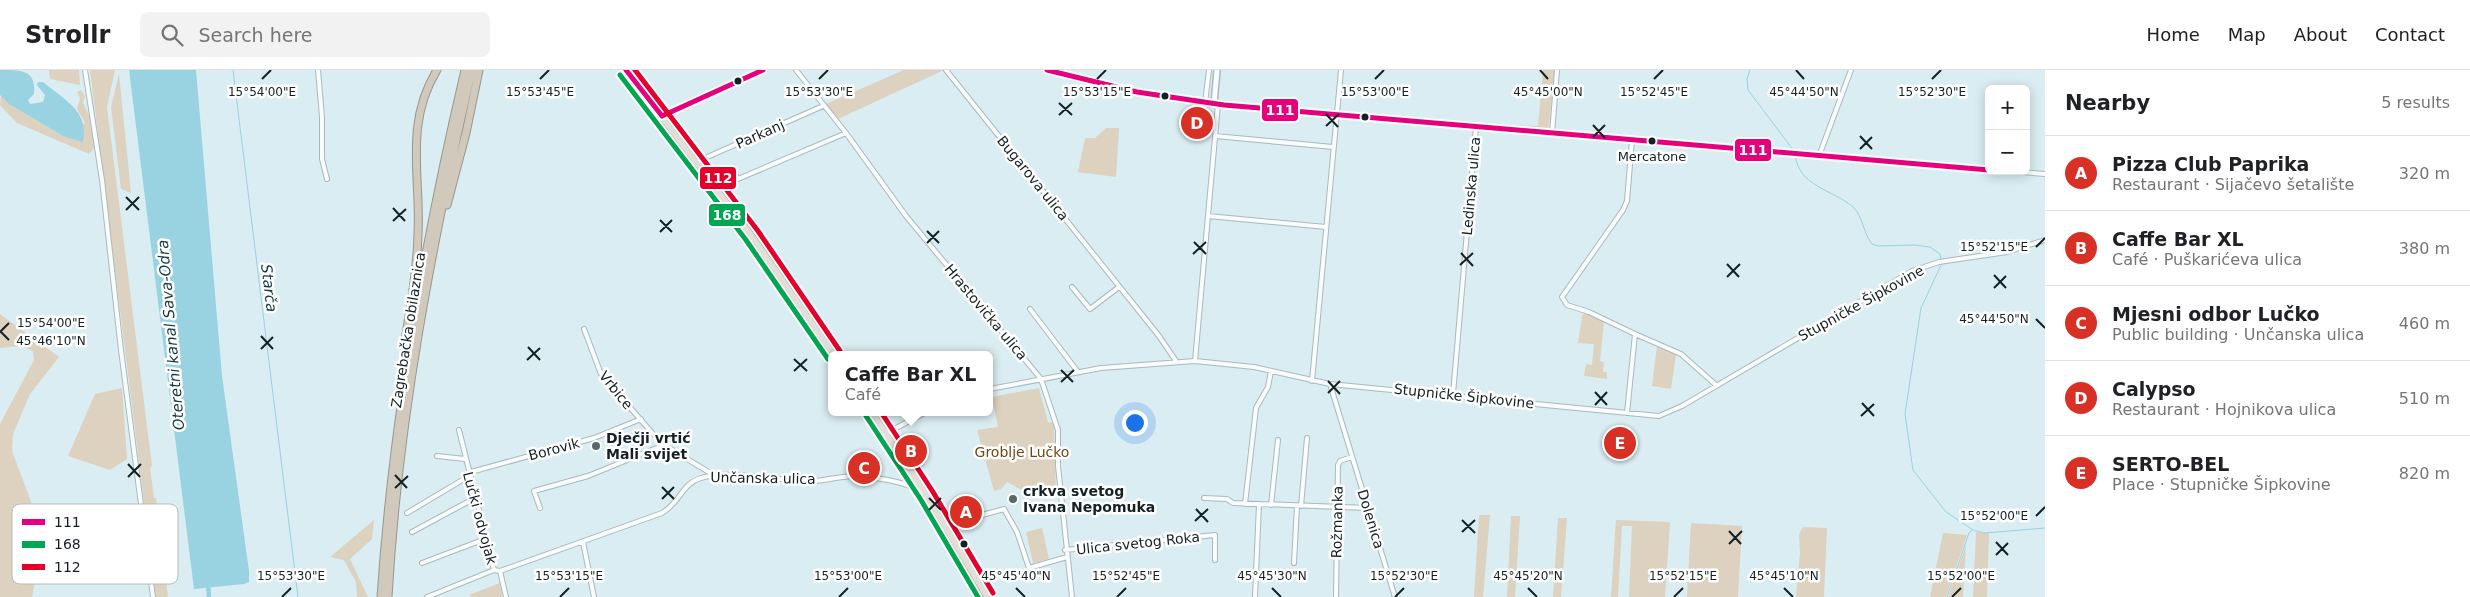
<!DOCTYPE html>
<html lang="en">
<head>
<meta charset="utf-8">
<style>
  :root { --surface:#fff; --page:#f2f2f2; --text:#202124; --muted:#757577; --line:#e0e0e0; --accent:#d93025 }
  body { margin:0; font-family:"DejaVu Sans",sans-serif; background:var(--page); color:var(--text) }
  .controls { position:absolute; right:15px; top:15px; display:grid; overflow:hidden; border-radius:8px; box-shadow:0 2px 12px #0003 }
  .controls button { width:45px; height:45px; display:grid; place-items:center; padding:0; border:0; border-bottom:1px solid var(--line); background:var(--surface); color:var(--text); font:25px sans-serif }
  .you { position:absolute; left:1134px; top:352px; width:18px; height:18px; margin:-12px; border:4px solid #fff; border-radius:50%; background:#1a73e8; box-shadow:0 0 0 8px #1a73e833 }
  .badge { display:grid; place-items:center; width:32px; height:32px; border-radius:50%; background:var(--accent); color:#fff; font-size:16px; font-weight:700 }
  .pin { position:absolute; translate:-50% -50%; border:2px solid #fff; box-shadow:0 1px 5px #0006 }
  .popup { position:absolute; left:828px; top:281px; width:165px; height:65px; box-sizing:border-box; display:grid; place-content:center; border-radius:8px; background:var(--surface); filter:drop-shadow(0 1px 4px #0005); font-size:16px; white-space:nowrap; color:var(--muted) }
  .popup b { font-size:19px; color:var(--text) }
  .popup::after { content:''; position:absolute; left:50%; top:100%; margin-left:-10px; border:10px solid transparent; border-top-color:var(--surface) }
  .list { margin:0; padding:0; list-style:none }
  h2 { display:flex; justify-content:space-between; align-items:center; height:65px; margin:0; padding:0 20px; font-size:21px }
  h2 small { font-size:16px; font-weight:400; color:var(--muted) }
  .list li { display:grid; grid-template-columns:32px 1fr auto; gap:15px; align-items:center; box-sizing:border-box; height:75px; padding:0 20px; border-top:1px solid var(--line) }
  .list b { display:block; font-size:19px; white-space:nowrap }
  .list p { margin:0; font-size:16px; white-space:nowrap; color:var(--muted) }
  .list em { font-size:16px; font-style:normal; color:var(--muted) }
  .icon { flex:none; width:28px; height:28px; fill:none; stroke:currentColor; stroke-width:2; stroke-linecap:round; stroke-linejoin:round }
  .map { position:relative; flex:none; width:2045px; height:527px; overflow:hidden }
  header { display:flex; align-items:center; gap:30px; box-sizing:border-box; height:70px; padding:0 25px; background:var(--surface); border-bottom:1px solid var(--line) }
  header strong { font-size:24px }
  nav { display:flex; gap:28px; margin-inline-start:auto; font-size:18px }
  .search { width:350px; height:45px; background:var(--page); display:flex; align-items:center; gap:12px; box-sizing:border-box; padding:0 18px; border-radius:8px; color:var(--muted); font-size:19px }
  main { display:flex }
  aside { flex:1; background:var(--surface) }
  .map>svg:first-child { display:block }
  .green { fill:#ddd1bf }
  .water { fill:#99d2e0 }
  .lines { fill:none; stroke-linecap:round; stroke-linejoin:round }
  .stream { stroke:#99d2e0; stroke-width:1 }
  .canal { stroke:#99d2e0; stroke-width:4.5 }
  .minor-casing { stroke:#aab9bd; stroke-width:6 }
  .secondary-casing { stroke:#aab9bd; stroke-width:8 }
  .primary-casing { stroke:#97978b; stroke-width:8 }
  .motorway-casing { stroke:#97978b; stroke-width:9 }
  .minor { stroke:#f9fcfd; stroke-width:4 }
  .secondary { stroke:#f9fcfd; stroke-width:5 }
  .primary { stroke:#e1dfd7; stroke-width:5.5 }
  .motorway { stroke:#d1cabc; stroke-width:7 }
  .bus-1-casing { stroke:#fff; stroke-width:9 }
  .bus-2-casing { stroke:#fff; stroke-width:9 }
  .bus-3-casing { stroke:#fff; stroke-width:9 }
  .bus-1 { stroke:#e5007d; stroke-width:5 }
  .bus-2 { stroke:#00a651; stroke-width:5 }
  .bus-3 { stroke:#e4002b; stroke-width:5 }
  .ticks { fill:none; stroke:#142124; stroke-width:2 }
  .bus-dot { fill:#142124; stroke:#fff; stroke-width:2 }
  .poi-dot { fill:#59686c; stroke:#fff; stroke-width:2 }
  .labels { text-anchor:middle; stroke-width:5; stroke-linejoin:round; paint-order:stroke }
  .bus-label { font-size:13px; fill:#142124; stroke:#fff }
  .street-label { font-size:14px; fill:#142124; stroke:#fff }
  .poi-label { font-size:14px; font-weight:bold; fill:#142124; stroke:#fff; text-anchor:start }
  .park-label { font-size:14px; fill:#714613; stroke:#fff }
  .water-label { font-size:15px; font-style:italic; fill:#153941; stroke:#fff }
  .key { fill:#fff; stroke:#b8bcbd; stroke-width:1 }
  .key-label { font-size:14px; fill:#142124 }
  .ticks-label { font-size:12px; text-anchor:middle; fill:#142124; stroke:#fff; stroke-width:5; stroke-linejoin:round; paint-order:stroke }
  .line-badge { stroke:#fff; stroke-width:2 }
  .badge-label { font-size:14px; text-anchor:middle; font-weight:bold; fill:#fff }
</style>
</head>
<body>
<header>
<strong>Strollr</strong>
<div class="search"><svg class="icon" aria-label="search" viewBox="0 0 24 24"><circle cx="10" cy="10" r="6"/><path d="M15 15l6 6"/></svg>Search here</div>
<nav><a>Home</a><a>Map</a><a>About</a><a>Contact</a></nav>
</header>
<main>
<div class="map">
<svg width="2045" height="527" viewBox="0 0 2045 527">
  <rect width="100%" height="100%" fill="#daedf2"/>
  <!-- green -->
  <path class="green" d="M49 0H79L80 15 50 9Z
    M90 0H115L107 37 152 396 150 398 154 428H156L168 527H156Z
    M904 0H944L838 49 826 34Z
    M1543 0H1555L1549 56 1547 58 1503 55 1538 56Z
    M119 4 131 123 121 119 111 37Z
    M81 20 85 26 83 33 90 47 94 78 89 84 17 53 0 35 1 25 9 34 63 66 85 53 77 39 80 28 77 22Z
    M1106 58H1119L1116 107 1078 102 1085 68H1095Z
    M1585 242 1604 251 1600 291 1604 292 1603 302H1607V309L1584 306 1586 294 1592 295 1594 274 1578 273 1582 246Z
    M0 244 59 287 30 324 13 364 12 381 33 437 41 478 32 527H0V354L34 290 33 281 21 276 0 278Z
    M1657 276 1676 284 1671 319 1652 316Z
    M122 318 127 389 110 400 68 386 95 324Z
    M1039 318 1048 352 1054 353 1056 426 1027 429 1025 422 1007 412 1001 419 994 421 977 360 998 357 992 327Z
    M1479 445H1490L1483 527H1474Z
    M1511 446H1520L1515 527H1507Z
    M1558 448H1567L1561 527H1553Z
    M374 450 372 469 350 489 368 527H357L356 512 344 490 330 487Z
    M1616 450 1670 452 1665 527H1629L1632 456H1622L1618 527H1611Z
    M1691 453 1742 456 1738 527H1687Z
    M1804 457 1827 458 1824 527H1796L1800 483 1799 465 1802 458Z
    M1042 458 1049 489 1033 493 1026 462Z
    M1976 462 1989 463 1987 527H1973Z
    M1943 463 1967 465 1946 527H1930Z
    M1966 475 1963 527H1948Z
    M500 513 502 527H472L469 525Z"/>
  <!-- water -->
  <path class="water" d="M0 0C23 0 36 0 34 24L28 30 30 34 43 32 45 25 37 15 38 12H43C65 31 89 40 83 72L63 66 9 34 0 25Z
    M129 0H196L222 306 249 501V512L244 514 194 519Z"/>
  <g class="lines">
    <!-- stream -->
    <path class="stream" d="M233 0 298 527
      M1750 0 1747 9 1748 20 1794 81
      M1795 85C1799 117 1832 119 1853 137 1863 146 1863 163 1872 174L1878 176 1914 175 1930 177 1940 184 1941 189
      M1942 193 1921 238 1905 344 1913 400 1946 442 1973 460 1985 463 2045 458
      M1947 527 1969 463 1972 460"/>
    <!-- canal -->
    <path class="canal" d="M208 513 209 527"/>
    <!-- minor casing -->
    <g class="minor-casing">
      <path id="minor" d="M85 0 102 110 121 280 153 527
        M318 0 322 47V89L327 109
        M796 0 846 63 906 146 1041 309 1058 360V396L1072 527
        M946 0 1159 266 1176 291
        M1205 33 1209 0
        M1214 34 1989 100
        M1552 64 1557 0
        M1215 66 1333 77
        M1632 70 1627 131 1623 140 1562 227 1567 235 1589 242 1635 264
        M1819 86 1851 0
        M696 92 823 36
        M2008 101 2045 104
        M736 106 738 109 846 63
        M1208 146 1326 157
        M1072 217 1090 239 1119 217
        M1030 239 1078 302
        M584 259 601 304 653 364 664 375 712 404
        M1195 291 1218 34
        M1312 311 1341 0
        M1330 314 1395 527
        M990 319 1101 298 1195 291 1254 297 1330 314 1659 346 1682 336 1912 201 1939 192 2007 182 2045 170
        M1453 324 1476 57
        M1627 343 1635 264 1681 284 1716 315
        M459 360 494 500 500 501
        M885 364 926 342
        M437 386 465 389
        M1204 428 1227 429 1233 433 1368 438
        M1245 434 1256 338 1268 317 1271 301
        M1271 435 1278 370
        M1301 436 1307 368
        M540 438 534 421 588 406 664 375
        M407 443 469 406 471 402 594 368 641 349
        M946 455 1004 439 1017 462 1029 498 1067 487
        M412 462 475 428
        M583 472 594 527
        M1065 480 1215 465V490
        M422 493 485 469
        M1294 493 1297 436
        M500 501 662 443C681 432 681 414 701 408 727 399 778 411 808 411 824 412 841 405 857 406 877 408 907 411 923 423
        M500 501 506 527
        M427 527 494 500
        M1255 527 1259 434
        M1336 527 1338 395 1340 391 1352 387"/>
    </g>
    <!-- secondary casing -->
    <g class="secondary-casing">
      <path id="secondary" d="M1047 0 1126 20 1214 34 1217 0
        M662 46 763 0"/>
    </g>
    <!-- primary casing -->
    <g class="primary-casing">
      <path id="primary" d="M626 0 752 166 834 285
        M872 342 927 426 987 527"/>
    </g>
    <!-- motorway casing -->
    <g class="motorway-casing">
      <path id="motorway" d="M447 135 466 63 479 0
        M408 279 405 270C411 235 417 200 418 164 421 106 404 54 437 0
        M381 527C393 349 424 174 465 0
        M388 527C398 349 432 173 472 0"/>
    </g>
    <!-- minor -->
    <use href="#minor" class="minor"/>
    <!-- secondary -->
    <use href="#secondary" class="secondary"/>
    <!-- primary -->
    <use href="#primary" class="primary"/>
    <!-- motorway -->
    <use href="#motorway" class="motorway"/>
    <!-- bus-1 casing -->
    <g class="bus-1-casing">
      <path id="bus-1" d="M626 0 662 46
        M1047 0 1137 22 1224 35 1989 100
        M662 46 763 0"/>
    </g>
    <!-- bus-2 casing -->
    <g class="bus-2-casing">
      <path id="bus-2" d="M620 5 746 170 828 289
        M866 346 921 430 978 527"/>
    </g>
    <!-- bus-3 casing -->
    <g class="bus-3-casing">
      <path id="bus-3" d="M635 0 758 161 840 281
        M881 342 933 422 993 523"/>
    </g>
    <!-- bus-1 -->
    <use href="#bus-1" class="bus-1"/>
    <!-- bus-2 -->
    <use href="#bus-2" class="bus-2"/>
    <!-- bus-3 -->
    <use href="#bus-3" class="bus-3"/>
  </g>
  <!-- ticks -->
  <path class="ticks" d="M1540 0 1548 9M1796 0 1804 9M262 9 271 0M540 9 549 0M819 9 828 0M1097 9 1106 0M1375 9 1384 0M1654 9 1663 0M1932 9 1941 0M1059 33 1072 45M1326 44 1338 57M1059 45 1072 33M1593 55 1605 68M1326 56 1339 44M1860 66 1872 79M1593 67 1605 55M1860 79 1872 67M126 127 139 140M393 138 405 151M126 140 139 127M660 150 672 162M393 151 406 139M927 161 939 173M660 162 672 150M1194 172 1206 184M927 173 939 161M2036 177 2045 168M1461 183 1473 196M1193 184 1206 172M1727 194 1739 207M1460 195 1473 183M1994 205 2006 218M1727 207 1740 194M1994 218 2006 206M2036 249 2045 258M0 261 9 270M0 262 9 253M261 266 273 279M528 277 540 290M261 279 273 267M794 289 807 301M527 290 540 278M1061 300 1073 312M794 301 807 289M1328 311 1340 324M1061 312 1074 300M1595 322 1607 335M1328 323 1340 311M1862 333 1874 346M1595 335 1607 322M1861 346 1874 334M128 394 140 407M395 405 407 418M128 407 141 394M662 417 674 429M395 418 408 406M929 428 941 440M662 429 674 417M1196 439 1208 452M929 440 941 428M2036 446 2045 437M1462 450 1475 463M1195 451 1208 439M1729 461 1741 474M1462 462 1475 450M1996 472 2008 485M1729 474 1742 461M1996 485 2008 473M1016 518 1025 527M1272 518 1281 527M1528 518 1537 527M1784 518 1793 527M282 527 291 518M560 527 569 518M839 527 848 518M1117 527 1126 518M1395 527 1404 518M1674 527 1683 518M1952 527 1961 518"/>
  <!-- markers -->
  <g class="bus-dot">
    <circle cx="738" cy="11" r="4.5"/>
    <circle cx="1165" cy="26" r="4.5"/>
    <circle cx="1365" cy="47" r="4.5"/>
    <circle cx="1652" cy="71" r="4.5"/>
    <circle cx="964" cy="474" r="4.5"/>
  </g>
  <g class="poi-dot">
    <circle cx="596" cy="376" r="5"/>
    <circle cx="1013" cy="429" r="5"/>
  </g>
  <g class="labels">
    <!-- bus labels -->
    <g class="bus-label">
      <text x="1652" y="91">Mercatone</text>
    </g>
    <!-- street labels -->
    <g class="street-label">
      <text transform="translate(760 64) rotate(-24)" y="5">Parkanj</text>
      <text transform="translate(1033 108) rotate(51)" y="5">Bugarova ulica</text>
      <text transform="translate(1471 116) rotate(-85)" y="5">Ledinska ulica</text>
      <text transform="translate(1861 233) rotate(-29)" y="5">Stupničke Šipkovine</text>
      <text transform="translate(986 242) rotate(50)" y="5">Hrastovička ulica</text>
      <text transform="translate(408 260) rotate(-81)" y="5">Zagrebačka obilaznica</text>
      <text transform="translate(616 320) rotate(51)" y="5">Vrbice</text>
      <text transform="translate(1464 326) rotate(6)" y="5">Stupničke Šipkovine</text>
      <text transform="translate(554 379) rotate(-15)" y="5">Borovik</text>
      <text transform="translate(763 408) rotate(1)" y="5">Unčanska ulica</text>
      <text transform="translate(480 448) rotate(75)" y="5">Lučki odvojak</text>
      <text transform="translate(1371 449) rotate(73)" y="5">Dolenica</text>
      <text transform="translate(1337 452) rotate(-89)" y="5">Rožmanka</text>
      <text transform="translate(1138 473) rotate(-6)" y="5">Ulica svetog Roka</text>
    </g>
    <!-- poi labels -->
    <g class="poi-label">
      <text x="606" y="373">Dječji vrtić<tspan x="606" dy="16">Mali svijet</tspan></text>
      <text x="1023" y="426">crkva svetog<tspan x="1023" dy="16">Ivana Nepomuka</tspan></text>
    </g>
    <!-- park labels -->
    <g class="park-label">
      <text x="1022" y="387">Groblje Lučko</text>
    </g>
    <!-- water labels -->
    <g class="water-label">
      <text transform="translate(269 218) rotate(83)" y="5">Starča</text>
      <text transform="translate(171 265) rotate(-95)" y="5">Oteretni kanal Sava-Odra</text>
    </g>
  </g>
  <!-- legend -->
  <rect x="12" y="434" width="166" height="80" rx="8" class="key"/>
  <rect x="22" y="449" width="23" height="6" fill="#e5007d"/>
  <rect x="22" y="471" width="23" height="7" fill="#00a651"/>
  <rect x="22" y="494" width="23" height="6" fill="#e4002b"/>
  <g class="key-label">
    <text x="54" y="457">111</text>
    <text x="54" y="479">168</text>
    <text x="54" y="502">112</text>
  </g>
  <g class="ticks-label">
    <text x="262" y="26">15°54'00"E</text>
    <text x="540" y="26">15°53'45"E</text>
    <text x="819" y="26">15°53'30"E</text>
    <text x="1097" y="26">15°53'15"E</text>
    <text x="1375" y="26">15°53'00"E</text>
    <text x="1654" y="26">15°52'45"E</text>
    <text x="1932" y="26">15°52'30"E</text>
    <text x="1548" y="26">45°45'00"N</text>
    <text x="1804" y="26">45°44'50"N</text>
    <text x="1994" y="181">15°52'15"E</text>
    <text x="1994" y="253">45°44'50"N</text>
    <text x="51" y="257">15°54'00"E</text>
    <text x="51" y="275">45°46'10"N</text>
    <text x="1994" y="450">15°52'00"E</text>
    <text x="1016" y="510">45°45'40"N</text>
    <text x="1272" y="510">45°45'30"N</text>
    <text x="1528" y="510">45°45'20"N</text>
    <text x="1784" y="510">45°45'10"N</text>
    <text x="291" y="510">15°53'30"E</text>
    <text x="569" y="510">15°53'15"E</text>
    <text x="848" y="510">15°53'00"E</text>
    <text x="1126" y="510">15°52'45"E</text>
    <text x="1404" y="510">15°52'30"E</text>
    <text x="1683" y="510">15°52'15"E</text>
    <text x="1961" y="510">15°52'00"E</text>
  </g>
  <g class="line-badge">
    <rect x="1261" y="28" width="38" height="24" rx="5" fill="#e5007d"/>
    <rect x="1734" y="68" width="38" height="24" rx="5" fill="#e5007d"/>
    <rect x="699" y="96" width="38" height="24" rx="5" fill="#e4002b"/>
    <rect x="708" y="133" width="38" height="24" rx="5" fill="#00a651"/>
  </g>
  <g class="badge-label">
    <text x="1280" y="45">111</text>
    <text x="1753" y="85">111</text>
    <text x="718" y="113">112</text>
    <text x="727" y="150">168</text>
  </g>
</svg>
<div class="controls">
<button>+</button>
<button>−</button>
</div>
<div class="you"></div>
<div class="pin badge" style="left:966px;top:442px">A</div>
<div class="pin badge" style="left:911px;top:381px">B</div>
<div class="popup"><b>Caffe Bar XL</b>Café</div>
<div class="pin badge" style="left:864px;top:398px">C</div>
<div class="pin badge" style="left:1197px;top:53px">D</div>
<div class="pin badge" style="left:1620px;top:373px">E</div>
</div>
<aside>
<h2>Nearby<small>5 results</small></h2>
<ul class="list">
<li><span class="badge">A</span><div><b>Pizza Club Paprika</b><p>Restaurant · Sijačevo šetalište</p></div><em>320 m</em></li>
<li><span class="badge">B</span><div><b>Caffe Bar XL</b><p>Café · Puškarićeva ulica</p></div><em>380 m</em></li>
<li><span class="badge">C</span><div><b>Mjesni odbor Lučko</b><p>Public building · Unčanska ulica</p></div><em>460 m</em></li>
<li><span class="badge">D</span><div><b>Calypso</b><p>Restaurant · Hojnikova ulica</p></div><em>510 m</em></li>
<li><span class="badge">E</span><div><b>SERTO-BEL</b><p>Place · Stupničke Šipkovine</p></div><em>820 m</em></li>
</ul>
</aside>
</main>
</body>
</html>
